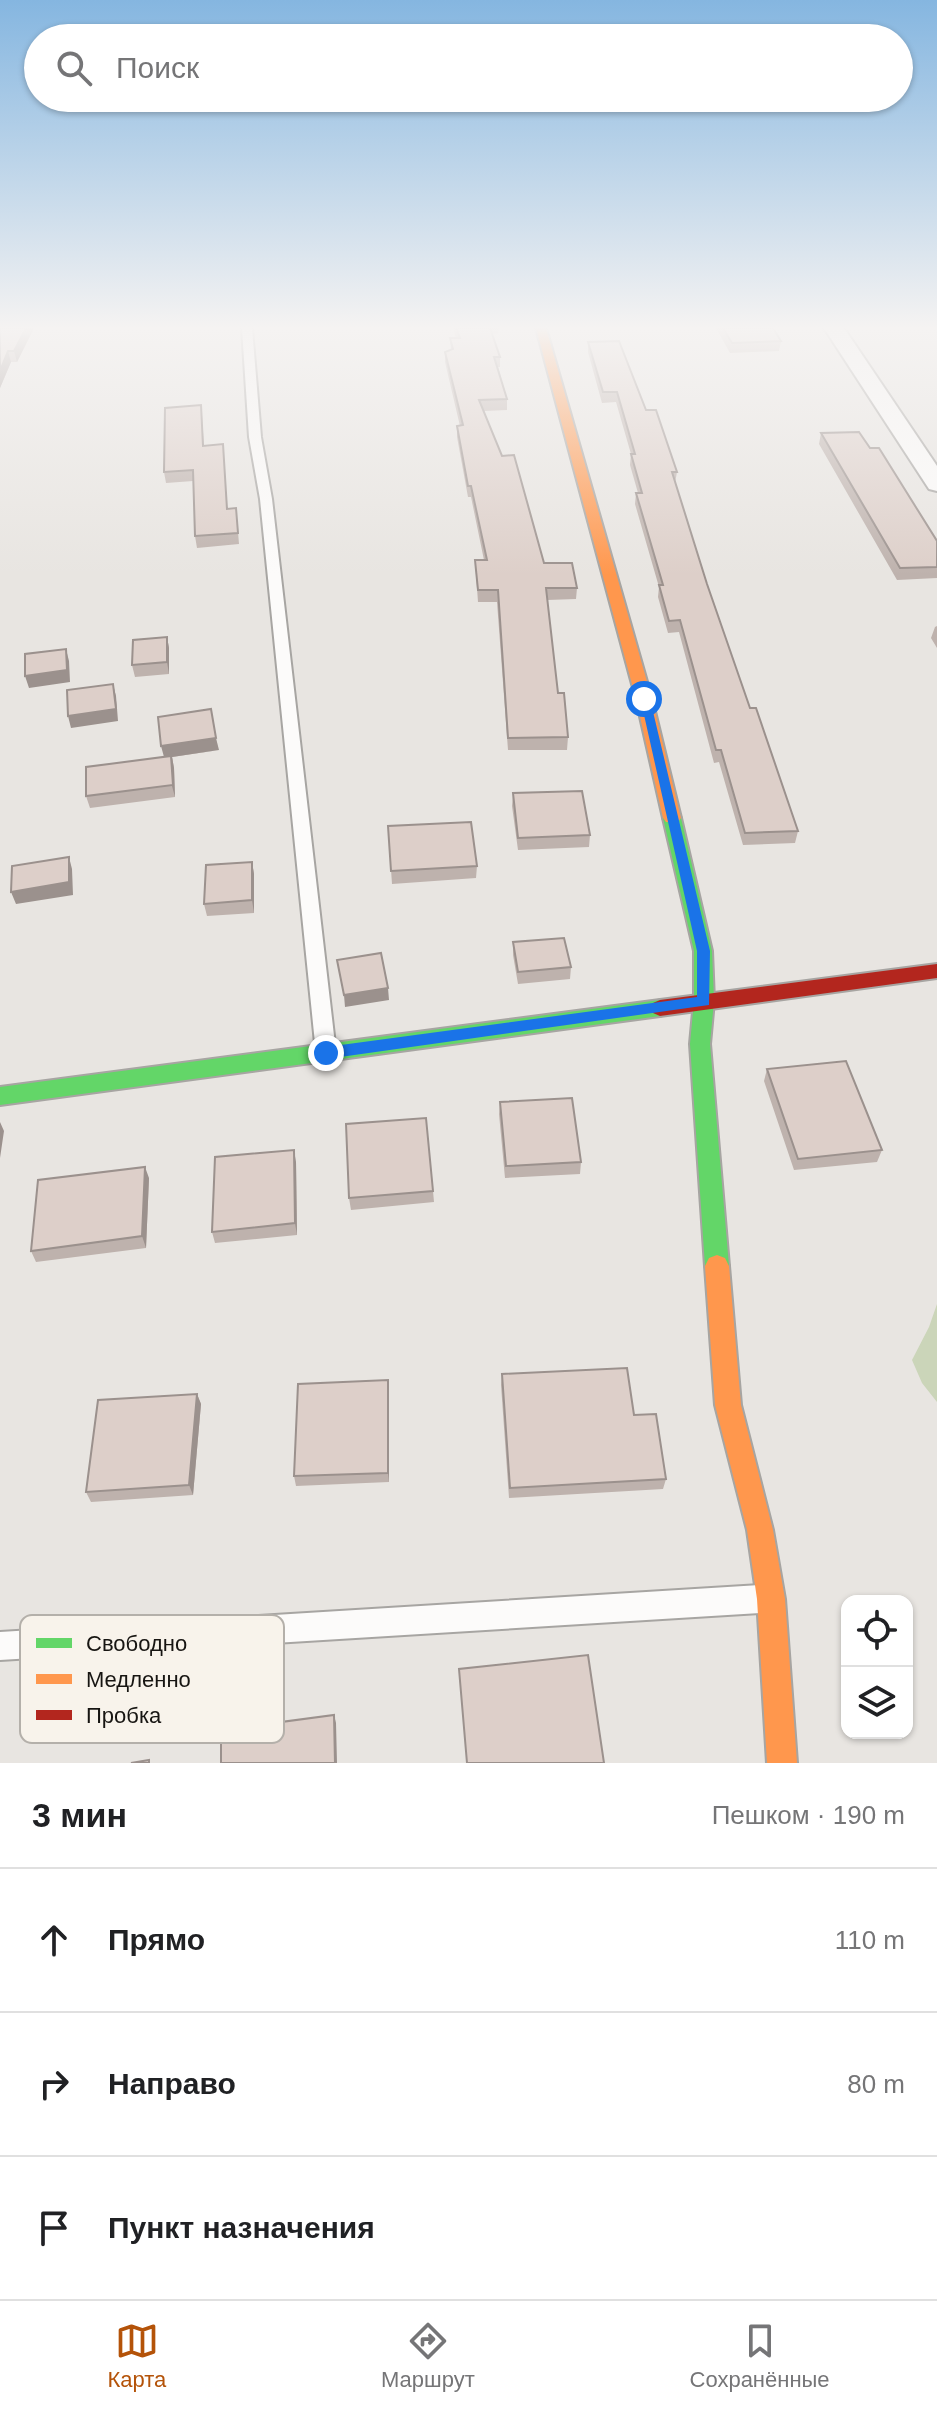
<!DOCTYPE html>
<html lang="ru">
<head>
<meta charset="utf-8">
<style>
  :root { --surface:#fff; --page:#f2f2f2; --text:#202124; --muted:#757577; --line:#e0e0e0; --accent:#b45309 }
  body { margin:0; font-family:Arial,sans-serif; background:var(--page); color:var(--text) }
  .controls { position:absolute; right:24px; bottom:24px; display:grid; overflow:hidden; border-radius:16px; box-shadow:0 2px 6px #0004 }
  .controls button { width:72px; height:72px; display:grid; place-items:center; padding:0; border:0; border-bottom:2px solid var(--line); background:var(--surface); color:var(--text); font:40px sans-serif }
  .stop { position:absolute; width:24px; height:24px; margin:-18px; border:6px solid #1a73e8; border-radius:50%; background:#fff }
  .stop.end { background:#1a73e8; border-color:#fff; box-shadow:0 2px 8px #0008 }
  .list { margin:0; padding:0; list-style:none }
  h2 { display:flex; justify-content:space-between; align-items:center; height:104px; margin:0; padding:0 32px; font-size:34px }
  h2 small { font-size:26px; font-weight:400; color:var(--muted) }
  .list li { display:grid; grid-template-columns:52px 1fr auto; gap:24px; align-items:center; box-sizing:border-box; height:144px; padding:0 32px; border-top:2px solid var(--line) }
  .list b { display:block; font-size:30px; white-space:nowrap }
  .list em { font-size:26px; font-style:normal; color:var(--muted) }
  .icon { flex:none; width:44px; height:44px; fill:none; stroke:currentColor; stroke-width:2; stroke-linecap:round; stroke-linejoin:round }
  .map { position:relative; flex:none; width:937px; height:1763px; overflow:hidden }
  .search { position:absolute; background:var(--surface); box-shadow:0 2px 6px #0004; left:24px; right:24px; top:24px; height:88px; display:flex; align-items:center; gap:20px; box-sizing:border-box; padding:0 28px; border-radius:44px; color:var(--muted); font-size:30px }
  .sheet { height:536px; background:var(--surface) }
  nav { display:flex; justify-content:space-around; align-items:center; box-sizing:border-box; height:112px; border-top:2px solid var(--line); background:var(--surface); font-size:22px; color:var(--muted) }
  nav a { display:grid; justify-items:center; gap:4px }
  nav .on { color:var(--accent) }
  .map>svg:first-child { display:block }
  .green { fill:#cbd5b9 }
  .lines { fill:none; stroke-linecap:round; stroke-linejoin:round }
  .lane-casing { stroke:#a7a5a2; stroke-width:4 }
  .street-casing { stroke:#a7a5a2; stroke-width:4 }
  .fast-casing { stroke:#a7a5a2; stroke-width:4 }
  .slow-casing { stroke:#a7a5a2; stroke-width:4 }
  .jam-casing { stroke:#a7a5a2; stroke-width:4 }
  .lane { fill:#fcfbfa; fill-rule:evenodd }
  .street { fill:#fcfbfa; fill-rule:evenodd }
  .fast { fill:#63d668; fill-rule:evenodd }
  .slow { fill:#ff974d; fill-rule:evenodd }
  .jam { fill:#b3261e; fill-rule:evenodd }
  .wall { fill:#beb2ad }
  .shaded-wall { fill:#9b918d }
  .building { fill:#ddcfc9; stroke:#9b918d; stroke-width:2 }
  .route { fill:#1a73e8 }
  .key { fill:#f8f3eb; stroke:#b4b0aa; stroke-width:2 }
  .key-label { font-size:22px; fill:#171512 }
</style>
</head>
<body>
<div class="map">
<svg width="937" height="1763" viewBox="0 0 937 1763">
  <rect width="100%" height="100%" fill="#e8e5e1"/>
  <!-- green -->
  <path class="green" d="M937 1304V1402L922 1383 912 1360 929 1327Z"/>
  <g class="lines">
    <!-- lane casing -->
    <g class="lane-casing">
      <path id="lane" d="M242 328H252L261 437 272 499 336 1053 333 1059 326 1061 319 1059 316 1053 260 499 249 437Z
        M760 1585 770 1589 774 1599 770 1609 760 1613 0 1660V1632Z"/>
    </g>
    <!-- street casing -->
    <g class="street-casing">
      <path id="street" d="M824 328H844L937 466V491L929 489Z"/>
    </g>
    <!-- fast casing -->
    <g class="fast-casing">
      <path id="fast" d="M672 812 681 818 712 951 714 1001 710 1044 729 1266 725 1274 717 1277 709 1274 705 1266 690 1044 694 1001V951L663 818Z
        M660 1000 667 1003 670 1008 667 1013 660 1016 0 1105V1087Z"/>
    </g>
    <!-- slow casing -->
    <g class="slow-casing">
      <path id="slow" d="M536 328H546L652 699 681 818 678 822H666L663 818 636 699Z
        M717 1255 725 1258 729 1266 741 1405 773 1530 785 1599 797 1763H767L757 1599 747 1530 715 1405 705 1266 709 1258Z"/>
    </g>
    <!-- jam casing -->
    <g class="jam-casing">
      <path id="jam" d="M937 964V978L660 1016 653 1013 650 1008 653 1003 660 1000Z"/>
    </g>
    <!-- lane -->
    <use href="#lane" class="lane"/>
    <!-- street -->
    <use href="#street" class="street"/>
    <!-- fast -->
    <use href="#fast" class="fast"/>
    <!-- slow -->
    <use href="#slow" class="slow"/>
    <!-- jam -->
    <use href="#jam" class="jam"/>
  </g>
  <!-- wall -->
  <path class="wall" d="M0 328H34L17 362H11L0 388Z
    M453 328H499L498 333 492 334 500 357V367H498L507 399V410L484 411 544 563 577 588 576 599 547 600 558 693 568 737 567 750H508L497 602H478L475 560H484L471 497H468L457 437V426H460L445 362V352L451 350 450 338H456Z
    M716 328H773L781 341 779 351 730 353Z
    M588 342 646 410 677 472 675 483 707 584 750 708 798 831 795 843 743 845 719 762 714 763 679 632 668 633 658 597 659 587 635 504 636 493H638L630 465 631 454 616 402 602 403 588 352Z
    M202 416 204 446 223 444 227 508H236L239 544 197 548 195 536 193 481 166 483 164 472Z
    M821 433 870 448 937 541V578L897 580 819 444Z
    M937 626V648L931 638 935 627Z
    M167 637 169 648V674L135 677 132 665Z
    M219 750 172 757 174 768 175 797 90 808 86 796V767Z
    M513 794 590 835 589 847 518 850 512 806Z
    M388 826 477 866 476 878 392 884Z
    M252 862 254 874V913L207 916 204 904Z
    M513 942 571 967 570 979 518 984 513 955Z
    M767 1069 882 1150 877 1162 794 1170 764 1081Z
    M500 1102 581 1162 580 1174 505 1178 499 1114Z
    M296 1162 297 1235 215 1243 212 1232Z
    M149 1178 146 1248 36 1262 31 1251Z
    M433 1191 434 1202 351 1210 349 1198Z
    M502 1374 634 1415 666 1479 663 1489 509 1498 501 1385Z
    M388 1380 389 1482 296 1486 294 1476Z
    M197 1394 201 1404 193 1495 91 1502 86 1492Z"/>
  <!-- shaded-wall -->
  <path class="shaded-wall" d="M26 328H34L17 362 14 351Z
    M8 351 11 362 0 388V371Z
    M167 637 169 648V674L167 662Z
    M66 649 69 661 70 682 29 688 25 676Z
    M113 684 116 696 118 721 71 728 68 716Z
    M216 738 219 750 172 757 174 768 175 797 161 746Z
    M69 857 72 869 73 895 16 904 11 892Z
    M252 862 254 874V913L252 900Z
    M388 988 389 1000 345 1007 344 995Z
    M0 1122 4 1131 0 1158Z
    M294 1150 296 1162 297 1235 295 1223Z
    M145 1167 149 1178 146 1248 142 1236Z
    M388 1380 389 1390V1482L388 1473Z
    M197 1394 201 1404 193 1495 189 1485Z
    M334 1715 336 1723 337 1763H335Z"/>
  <!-- building -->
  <path class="building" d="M0 328H26L14 351H8L0 371Z
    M456 328H490L500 357H494L507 399 479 400 502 456 514 455 544 563H572L577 588H546L558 693H564L568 737 508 738 498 590H478L475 560H487L471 486H468L457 426 463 425 445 352 453 349 450 338H460Z
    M723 328H773L781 341 732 343Z
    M619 341 646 410H656L677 472H672L707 584 750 708H756L798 831 745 833 721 750H716L680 620 669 621 659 585H663L636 493H642L631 454H635L617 392H603L588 342Z
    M201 405 203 446 223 444 227 509 236 508 238 533 195 536 193 470 164 472 165 408Z
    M859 432 870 448H879L937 541V567L900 568 821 433Z
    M167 637V662L132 665 133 640Z
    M66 649 67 670 25 676V654Z
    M113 684 116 709 68 716 67 690Z
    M211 709 216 738 161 746 158 717Z
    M171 756 173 785 86 796V767Z
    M582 791 590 835 518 838 513 793Z
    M471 822 477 866 391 871 388 826Z
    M69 857V882L11 892 12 866Z
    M252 862V900L204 904 206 865Z
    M564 938 571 967 518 972 513 942Z
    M381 953 388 988 344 995 337 960Z
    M846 1061 882 1150 798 1159 767 1069Z
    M572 1098 581 1162 506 1166 500 1102Z
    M426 1118 433 1191 349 1198 346 1124Z
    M294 1150 295 1223 212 1232 215 1157Z
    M145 1167 142 1236 31 1251 38 1180Z
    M627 1368 634 1415 656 1414 666 1479 510 1488 502 1374Z
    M388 1380V1473L294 1476 298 1384Z
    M197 1394 189 1485 86 1492 98 1400Z
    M588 1655 604 1763H467L459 1669Z
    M334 1715 335 1763H221V1730Z
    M149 1760V1763H131Z"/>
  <!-- sky -->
  <linearGradient id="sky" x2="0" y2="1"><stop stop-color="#85b6e0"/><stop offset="0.57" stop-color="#f5f3f2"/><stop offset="1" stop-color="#f5f3f2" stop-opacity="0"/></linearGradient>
  <rect width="937" height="575" fill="url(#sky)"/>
  <!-- route -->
  <path class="route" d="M640 697 650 699 710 951 709 1005 326 1059 321 1057 318 1053 326 1047 697 997V951Z"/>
  <!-- legend -->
  <rect x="20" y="1615" width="264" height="128" rx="12" class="key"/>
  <rect x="36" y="1638" width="36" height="10" fill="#63d668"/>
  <rect x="36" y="1674" width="36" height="10" fill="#ff974d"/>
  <rect x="36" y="1710" width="36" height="10" fill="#b3261e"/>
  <g class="key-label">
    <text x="86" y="1651">Свободно</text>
    <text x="86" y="1687">Медленно</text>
    <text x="86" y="1723">Пробка</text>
  </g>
</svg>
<div class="controls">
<button><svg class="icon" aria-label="locate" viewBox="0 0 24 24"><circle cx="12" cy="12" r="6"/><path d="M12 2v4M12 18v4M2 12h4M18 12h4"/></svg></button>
<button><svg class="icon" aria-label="layers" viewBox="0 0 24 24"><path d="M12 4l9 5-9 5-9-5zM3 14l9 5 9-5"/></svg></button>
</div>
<div class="stop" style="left:644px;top:699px"></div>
<div class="stop end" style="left:326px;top:1053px"></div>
<div class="search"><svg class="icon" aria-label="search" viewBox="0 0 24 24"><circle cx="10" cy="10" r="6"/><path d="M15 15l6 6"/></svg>Поиск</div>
</div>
<section class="sheet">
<h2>3 мин<small>Пешком · 190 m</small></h2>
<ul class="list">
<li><svg class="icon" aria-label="ahead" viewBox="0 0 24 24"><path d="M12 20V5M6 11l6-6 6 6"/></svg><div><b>Прямо</b></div><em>110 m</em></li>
<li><svg class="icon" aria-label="right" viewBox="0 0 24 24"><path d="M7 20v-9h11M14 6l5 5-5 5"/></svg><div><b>Направо</b></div><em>80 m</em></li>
<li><svg class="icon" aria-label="arrive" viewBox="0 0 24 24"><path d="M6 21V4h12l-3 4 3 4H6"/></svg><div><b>Пункт назначения</b></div></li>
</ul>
</section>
<nav>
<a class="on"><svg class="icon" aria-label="map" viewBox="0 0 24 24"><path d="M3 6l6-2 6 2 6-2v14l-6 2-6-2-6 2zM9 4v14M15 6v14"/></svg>Карта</a>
<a><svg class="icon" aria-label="directions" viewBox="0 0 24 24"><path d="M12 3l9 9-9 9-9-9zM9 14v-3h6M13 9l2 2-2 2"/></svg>Маршрут</a>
<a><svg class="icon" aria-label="saved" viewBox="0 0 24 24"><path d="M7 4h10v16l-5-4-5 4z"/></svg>Сохранённые</a>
</nav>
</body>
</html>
